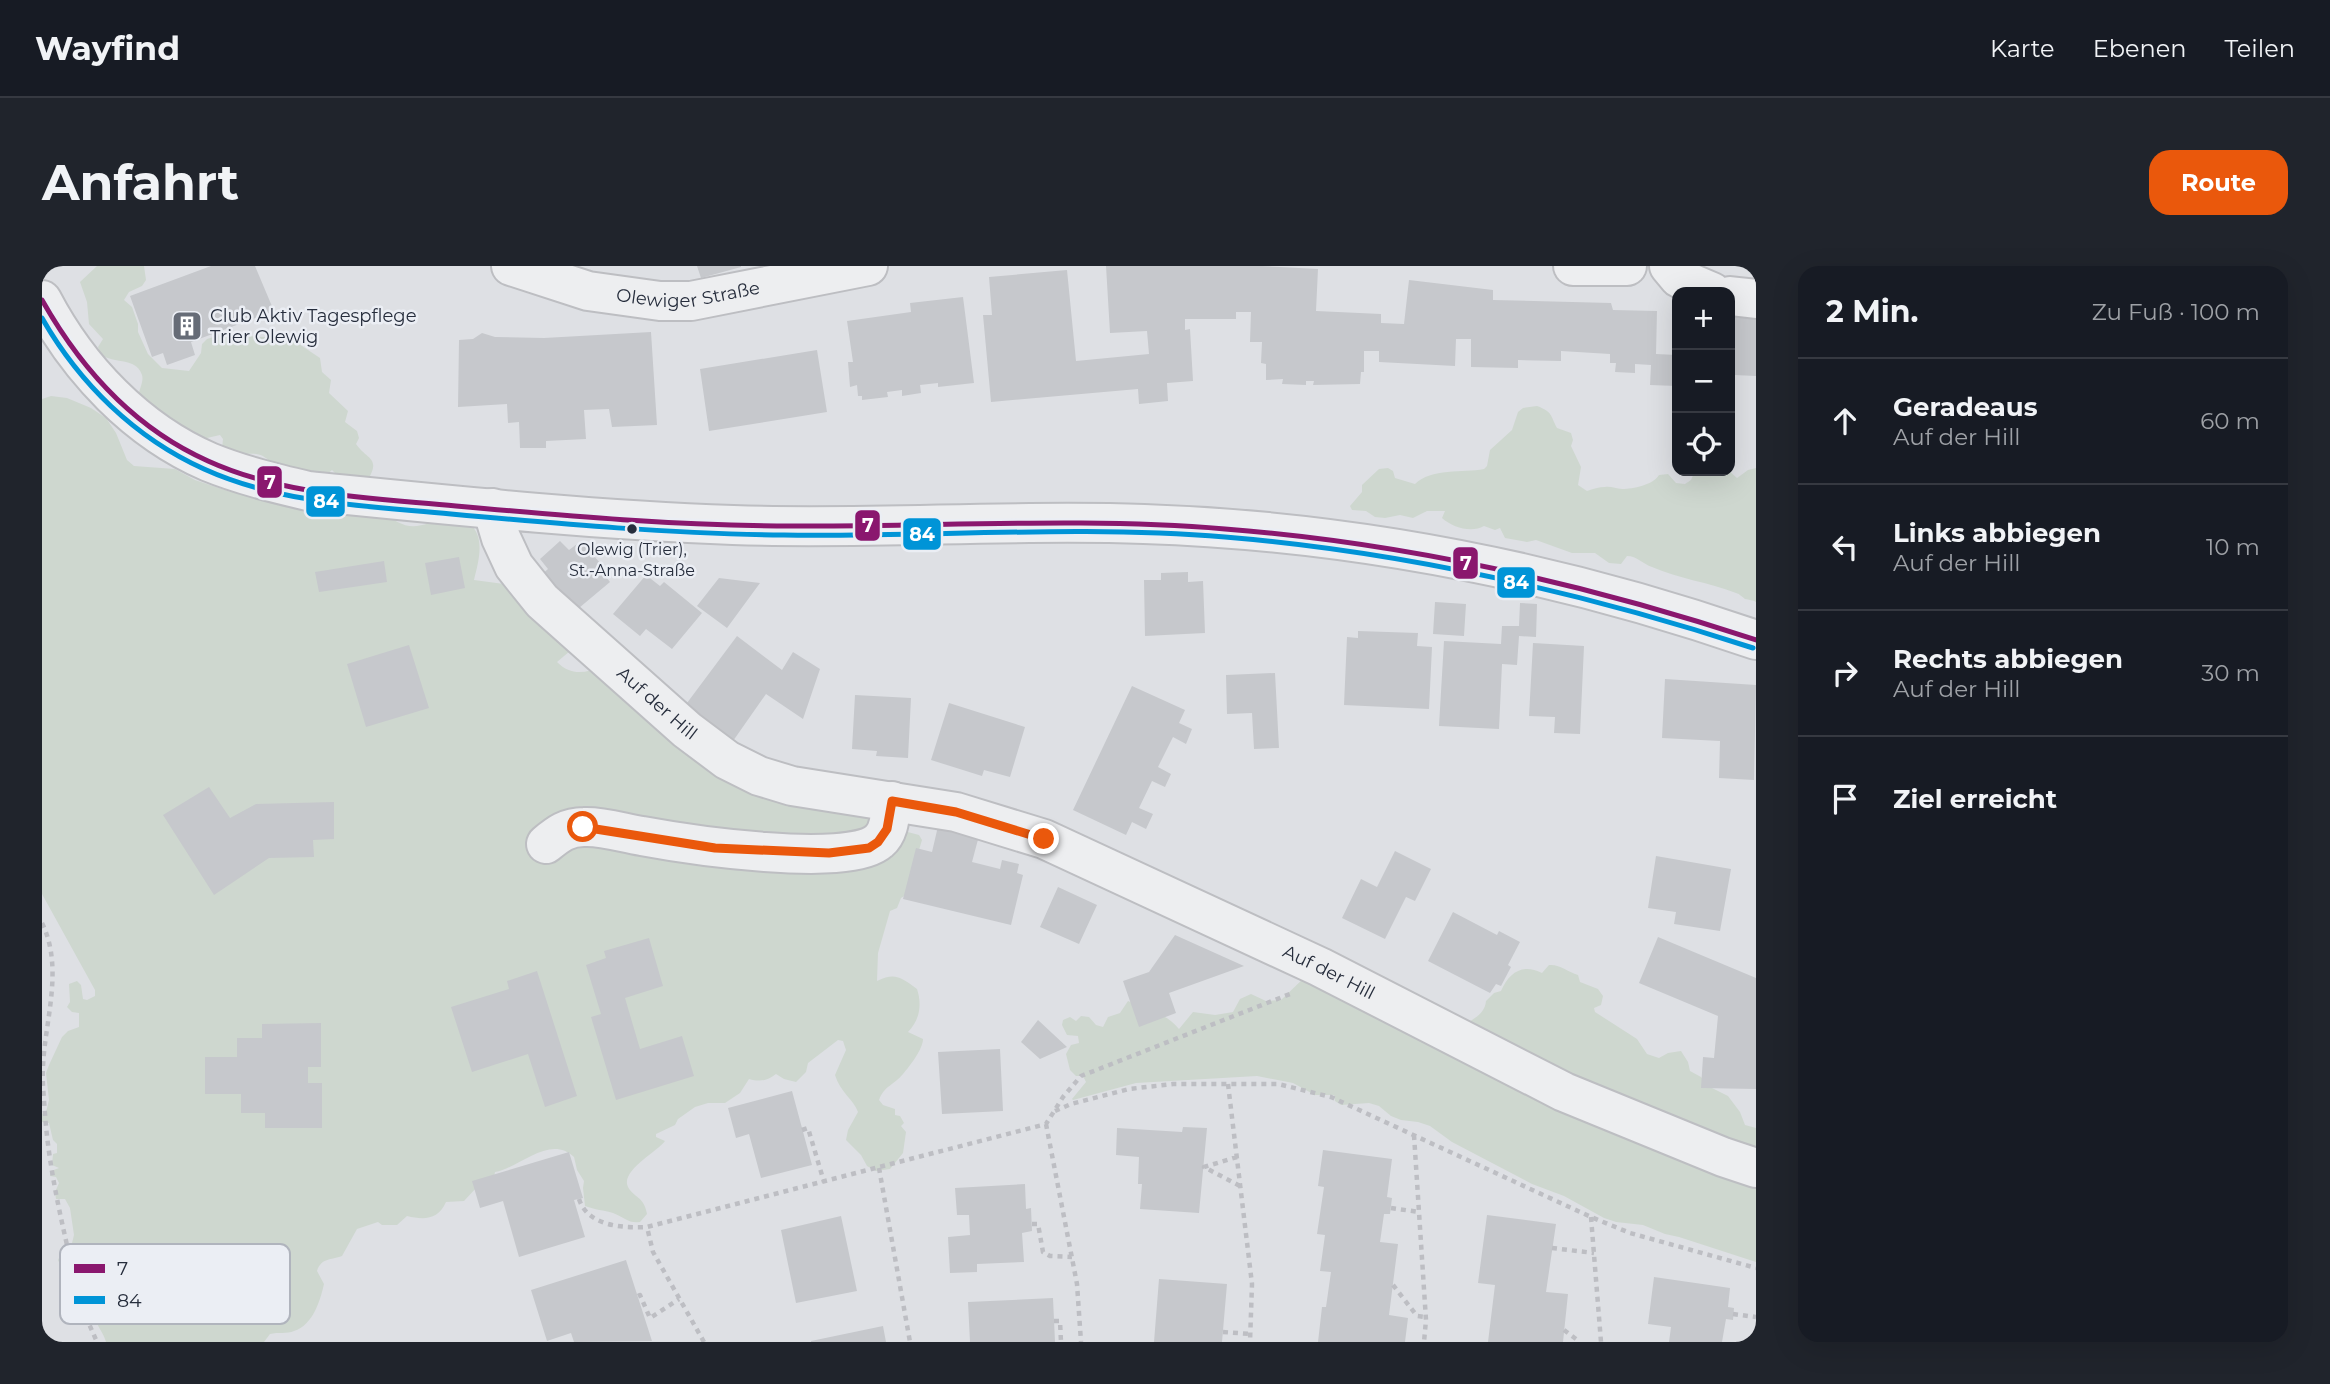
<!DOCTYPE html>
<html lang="de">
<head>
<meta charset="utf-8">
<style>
  :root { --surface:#171b24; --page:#20242c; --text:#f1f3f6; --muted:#9ea1a6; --line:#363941; --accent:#ea580c }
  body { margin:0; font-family:Montserrat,sans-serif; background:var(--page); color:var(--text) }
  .controls { position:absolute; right:21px; top:21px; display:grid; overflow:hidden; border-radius:14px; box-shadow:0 7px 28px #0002 }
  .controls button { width:63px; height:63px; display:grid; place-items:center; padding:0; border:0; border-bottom:2px solid var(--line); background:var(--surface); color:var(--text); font:35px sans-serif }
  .stop { position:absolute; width:21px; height:21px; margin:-16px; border:5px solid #ea580c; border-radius:50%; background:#fff }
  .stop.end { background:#ea580c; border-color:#fff; box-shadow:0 2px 7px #0008 }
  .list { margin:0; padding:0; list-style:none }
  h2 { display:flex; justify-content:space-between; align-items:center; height:91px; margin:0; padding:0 28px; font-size:30px }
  h2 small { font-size:23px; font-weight:400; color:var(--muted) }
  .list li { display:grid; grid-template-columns:46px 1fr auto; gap:21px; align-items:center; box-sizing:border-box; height:126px; padding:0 28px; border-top:2px solid var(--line) }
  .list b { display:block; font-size:26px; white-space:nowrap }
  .list p { margin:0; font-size:23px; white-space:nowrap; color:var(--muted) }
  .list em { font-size:23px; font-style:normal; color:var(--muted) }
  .icon { flex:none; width:38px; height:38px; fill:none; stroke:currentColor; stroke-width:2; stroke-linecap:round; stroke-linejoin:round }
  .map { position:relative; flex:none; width:1714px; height:1076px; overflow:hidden; border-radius:21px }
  header { display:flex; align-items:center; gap:42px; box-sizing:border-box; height:98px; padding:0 35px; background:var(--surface); border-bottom:2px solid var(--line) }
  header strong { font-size:33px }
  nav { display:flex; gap:38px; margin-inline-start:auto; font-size:24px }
  .intro { display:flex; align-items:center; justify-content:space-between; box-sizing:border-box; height:168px; padding:0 42px }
  h1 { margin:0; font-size:49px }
  .button { padding:18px 32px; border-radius:21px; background:var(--accent); color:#fff; font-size:24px; font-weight:700 }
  main { display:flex; gap:42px; padding:0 42px }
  aside { flex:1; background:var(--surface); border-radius:21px; box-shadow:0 7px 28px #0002 }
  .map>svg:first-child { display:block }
  .green { fill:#ced7cf }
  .building { fill:#c6c8cc }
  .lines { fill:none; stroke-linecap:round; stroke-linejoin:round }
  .minor-casing { stroke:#bdbec2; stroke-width:42 }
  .path { stroke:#bdbec3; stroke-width:4.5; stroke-dasharray:5 5; stroke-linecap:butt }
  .minor { stroke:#edeef0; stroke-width:38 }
  .bus-1-casing { stroke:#ebeef4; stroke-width:10 }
  .bus-2-casing { stroke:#ebeef4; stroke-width:10 }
  .bus-1 { stroke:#8a176e; stroke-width:5 }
  .bus-2 { stroke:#0094d7; stroke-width:5 }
  .route { stroke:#ea580c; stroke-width:9 }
  .bus-dot { fill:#262d3c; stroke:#ebeef4; stroke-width:2.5 }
  .labels { text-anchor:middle; stroke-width:5; stroke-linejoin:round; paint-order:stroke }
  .bus-label { font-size:16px; fill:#262d3c; stroke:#ebeef4 }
  .street-label { font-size:18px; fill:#262d3c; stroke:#ebeef4 }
  .poi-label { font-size:18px; fill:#262d3c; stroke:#ebeef4; text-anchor:start }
  .key { fill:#ebeef4; stroke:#b0b4bd; stroke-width:2 }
  .key-label { font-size:19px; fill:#262d3c }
  .line-badge { stroke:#ebeef4; stroke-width:2.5 }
  .badge-label { font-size:19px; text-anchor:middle; font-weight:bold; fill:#fff }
</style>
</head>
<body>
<header>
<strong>Wayfind</strong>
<nav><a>Karte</a><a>Ebenen</a><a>Teilen</a></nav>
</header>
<div class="intro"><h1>Anfahrt</h1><a class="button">Route</a></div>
<main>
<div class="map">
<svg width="1714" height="1076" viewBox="0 0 1714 1076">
  <rect width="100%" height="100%" fill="#dee0e4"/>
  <!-- green -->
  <path class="green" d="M55 0H102L104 14 100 20 87 26 82 34 90 41 96 58V66L106 88 120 102 147 105 159 87 160 78 165 73 178 69 223 71 242 68 278 92 280 106 289 114 287 127 306 145 303 156 315 165 317 172 314 178C325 194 339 191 326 214L296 210 290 204 282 211 230 198C219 185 212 188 198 188 192 187 186 184 180 183L181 173 178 169 165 172 153 171 96 131C97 124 102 115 100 109 93 87 60 102 56 81L61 73 47 58 45 36 38 16Z
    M9 130 25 132 49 142 64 152 74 167 85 194 92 200 133 203 153 214 189 226 203 220 250 229C257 245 267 256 285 252L291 241 338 242C363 267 376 263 406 249 413 252 423 254 428 258 444 272 436 297 432 314L462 318 528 385 515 396C529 410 543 407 560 401L768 524 862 565 877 569 880 574 877 584 874 623 859 632 855 642 848 645 836 687 835 715C853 706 859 711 875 723 880 738 878 754 866 766L881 773C881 783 868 800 861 808 851 820 843 819 837 834L841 839 853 843V849L858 850 862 857 859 860 864 866 861 887 848 903 834 905 825 900 819 889 804 874 806 864 816 846C812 834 798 826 793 809L804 784 801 775 796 774 766 797 764 806 754 816 742 813 734 808C725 815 718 816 707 813L698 827 683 837H666L653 841 636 853 633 859 614 868V871L623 875C615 886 578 905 586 921 592 932 602 930 605 948L598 956C587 958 582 951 571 947 562 944 553 944 543 940L541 922 542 915 535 904 532 891C508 868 479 901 453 906L450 921H435L422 935 404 936C396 954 382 954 365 950L355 959H340L336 956 315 963 300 990C289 994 279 992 275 1005L282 1018C278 1035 271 1059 252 1065 245 1068 236 1066 228 1068L222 1076H64C62 1068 57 1063 54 1055 48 1039 52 1024 39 1011 27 1011 21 1005 16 994L20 986 29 981 32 969 28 942 23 933H14L13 926 17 917 14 911 8 910 9 905 17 902 10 899 11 888 15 887V878L11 874 7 857 0 856V848L4 846 7 834 4 807 7 799 20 771 26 765 37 761V747L30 746 25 741 28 736 27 718 35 715 39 719 41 733 45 734 53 730V724L0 628V133Z
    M1495 140C1511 146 1508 149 1515 162L1529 167 1531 174 1529 180 1539 201 1536 219 1545 225C1551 223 1557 221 1563 221 1569 220 1574 223 1580 223 1591 223 1611 219 1617 209L1626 208 1634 217 1643 218 1649 214 1653 205H1687L1695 212 1706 204 1714 202V336C1711 334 1707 334 1703 333 1700 331 1698 328 1694 327 1666 316 1637 313 1610 301 1601 298 1595 290 1585 290L1579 298 1567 297 1553 287H1530L1494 274 1485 276 1463 272 1458 262 1453 264 1442 260C1430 267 1411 262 1400 252L1403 245H1385L1371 252 1358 249 1343 252 1333 251 1324 245 1310 244 1308 240 1320 226V219L1337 203 1346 202 1351 205 1353 212 1373 218C1389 202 1421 207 1442 203L1445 200 1448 184 1470 164 1476 146 1481 142Z
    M1507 699C1518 698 1526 706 1536 709L1538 716 1556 723 1561 730 1559 739 1552 742 1553 746 1595 773 1605 788 1617 792 1626 787 1639 785 1646 796 1648 805 1659 811 1668 821 1686 830 1698 846 1703 859 1714 862V996L1637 971 1623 968 1601 959 1574 956 1562 952 1522 930 1490 918 1410 876 1388 860 1376 856 1359 854 1349 850 1337 840 1327 837 1299 839 1293 835 1292 829H1273L1251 817 1215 810 1094 817 1031 834 1030 833 1044 816 1041 810H1034L1028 804 1024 788 1029 779 1037 777 1036 770 1025 769 1020 759 1021 754 1028 751 1034 755 1039 750 1047 751 1054 759 1061 761 1066 751 1078 747 1086 735C1105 744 1123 746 1137 763L1151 746 1173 749 1191 746 1198 733 1209 728 1224 735 1239 734 1263 711 1424 758C1433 752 1443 747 1444 735L1452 727 1459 725C1467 707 1480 697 1500 707Z"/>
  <!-- building -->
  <path class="building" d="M169 0H213L232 45 149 76 153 89 125 99 121 87 110 91 88 30Z
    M655 0H699V1L659 12Z
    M1064 0H1220L1276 3 1274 45 1339 48V57L1362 58 1367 14 1451 24V34L1569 37 1571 44 1615 45 1614 88 1635 89V120L1608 119 1609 99 1593 98V107L1573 106 1574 97H1568V88L1519 85V95L1476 94V102L1429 101V73H1414L1413 100 1337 96V85H1322V106H1319L1318 118 1271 119 1272 115H1264V119L1240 118 1241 113 1224 114V98L1219 97 1220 76H1208L1209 46H1194V53H1143V64L1148 63 1151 115 1125 117 1126 135 1097 138 1096 123 949 136 941 49H950L947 11 1025 4 1034 95 1107 88 1105 65 1068 67Z
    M921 31 932 117 896 121V117L878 119 879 127 860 130V124L845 126 846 131 820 134V130H816L815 119 808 121 806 96H811L805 55 869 46 868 37Z
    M1688 49 1714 50V110L1692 109 1691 118H1688Z
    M609 66 615 159 570 161 567 143 542 144 544 173 504 175V182H478L477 156 466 157 465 138 416 141 417 74 431 73 440 67 453 71 502 72Z
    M775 84 785 146 667 165 658 103Z
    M518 275 527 284 539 275 559 298 556 301 568 316 531 347 499 309 506 303 498 293Z
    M417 291 423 322 389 329 383 297Z
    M342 295 345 316 277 326 273 306Z
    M1146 306V316L1161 315 1163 367 1103 370 1102 314H1119V307Z
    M604 309 618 320 622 316 660 347 630 383 604 363 598 370 571 348Z
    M677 312 718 317 685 362 655 340Z
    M1393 336 1424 338 1422 370 1391 368Z
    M1478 337 1495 338 1494 371 1477 370 1475 399 1460 398 1457 463 1397 460 1402 375 1459 378 1460 360H1477Z
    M1316 365 1376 367 1375 380 1390 381 1387 443 1302 439 1305 371 1316 372Z
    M695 370 740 404 751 386 778 403 761 453 724 428 691 475 642 441Z
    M1491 377 1542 380 1538 468 1512 467 1513 451 1487 450Z
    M367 379 387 442 324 461 305 398Z
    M1233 407 1237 482 1212 483 1210 447 1185 448 1184 409Z
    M1623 413 1714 419 1712 514 1677 512 1678 475 1620 472Z
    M1090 420 1143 444 1137 457 1150 463 1144 478 1131 471 1116 501 1129 508 1123 521 1110 515 1097 542 1111 548 1104 563 1090 556 1084 569 1031 544Z
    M813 429 869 432 866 492 834 490 835 485 810 483Z
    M907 437 983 461 968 511 942 504 940 510 889 494Z
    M167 521 188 552 214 538 292 536V573L271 574 272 591 227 592 172 629 121 549Z
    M897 556 938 566 930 596 958 603 960 594 977 598 975 607 981 609 969 659 861 633 874 582 890 586Z
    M1353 585 1389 603 1373 635 1364 631 1343 673 1300 652 1319 613 1335 621Z
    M1614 590 1689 603 1678 665 1632 658 1634 646 1606 642Z
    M1016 621 1055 639 1037 678 998 661Z
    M1411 646 1455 669 1457 665 1478 676 1466 699 1469 701 1459 720 1454 718 1448 727 1386 695Z
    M1133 669 1202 700 1127 727 1134 747 1097 761 1081 715 1107 706Z
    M1616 671 1714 712V823L1659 822 1661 791 1672 792 1676 750 1597 717Z
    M607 672 621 720 583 732 598 783 640 770 652 810 574 834 549 751 559 748 544 699 564 692 562 685Z
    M495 705 535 830 503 841 486 788 430 806 409 741 467 723 465 715Z
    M996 754 1025 781 998 793 979 776Z
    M279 757V801H266V817H280V862H223V847H199V828H163V791H195V772H220V758Z
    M958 783 961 845 900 848 896 786Z
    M750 825 770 899 719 912 707 868 694 872 686 842Z
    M1141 861 1165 862 1157 947 1098 943 1100 918H1096L1097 891 1074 889 1075 862 1140 866Z
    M1281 884 1350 893 1345 931 1350 932 1348 948H1342L1338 976 1356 978 1347 1049 1366 1052 1363 1076H1276L1280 1041H1284L1289 1006 1278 1005 1283 969 1275 968 1282 921 1276 920Z
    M527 886 541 932 532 934 543 971 477 991 461 935 438 942 430 915Z
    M983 918 984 943 989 942 990 965 980 967 982 996 935 998V1006L908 1007 906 971 928 969 927 949H915L913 922Z
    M1445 949 1514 958 1504 1026 1526 1028 1521 1076H1446L1453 1019 1436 1017Z
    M799 950 815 1025 754 1037 739 964Z
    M584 994 610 1075 532 1076 529 1067 505 1075 489 1024Z
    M1612 1011 1688 1022 1686 1041 1692 1042 1691 1054 1684 1053 1680 1076H1627L1629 1061 1606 1058Z
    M1117 1013 1185 1018 1180 1076H1112Z
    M1011 1032 1013 1076H928L926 1036Z
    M841 1060 844 1076H769V1075Z"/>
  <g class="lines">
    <!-- minor casing -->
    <g class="minor-casing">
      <g id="minor">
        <path id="s1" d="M469 0 546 25 618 35H649L826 0"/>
        <path d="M1531 0H1585"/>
        <path d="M1627 0 1637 12 1670 26"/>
        <path d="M1688 30 1714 33"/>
        <path d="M0 34C36 103 95 165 167 196 199 209 232 217 266 225 407 239 549 254 691 259 828 264 965 253 1102 258 1310 265 1518 306 1714 374"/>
        <path id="s2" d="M450 242 459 272 472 300 500 335 645 464 685 494 717 510 750 520 914 546 1002 573 1278 701 1522 826 1681 891 1714 902"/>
        <path d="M504 578C516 568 525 561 542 561 561 560 581 567 600 570 643 578 806 603 837 575 848 566 848 548 850 535"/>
      </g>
    </g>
    <!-- path -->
    <path class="path" d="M0 657C22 702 3 754 1 800 0 816 2 832 3 848 7 906 22 966 35 1022L40 1042 55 1076
      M1186 818 1210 1018 1208 1076
      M1013 845 1029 838 1087 823 1131 818H1236L1289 831 1549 951 1588 967 1714 1002
      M1004 858 1035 1018 1039 1076
      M760 864 766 862 782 916
      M1372 869 1384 1054 1382 1076
      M1195 891 1162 901 1198 920
      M837 902 868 1076
      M537 933C546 961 582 962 605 961
      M1349 942 1377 946
      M1549 951 1559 1076
      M990 958H996L1001 986 1008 990 1030 991
      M1510 982 1552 987
      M1351 1019 1375 1050 1384 1051
      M596 1030 598 1029 608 1052 637 1033
      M1691 1048 1714 1051
      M1012 1055H1018L1019 1076
      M1522 1064 1538 1076
      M1181 1066 1208 1068
      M662 1076 611 986 605 961 1004 858 1021 831 1039 810 1248 728"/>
    <!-- minor -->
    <use href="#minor" class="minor"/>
    <!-- bus-1 casing -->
    <g class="bus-1-casing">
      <path id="bus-1" d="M0 34C39 103 92 162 166 195 243 230 331 232 414 240 525 250 637 260 749 260 894 261 1039 251 1183 263 1365 277 1541 317 1714 374"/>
    </g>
    <!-- bus-2 casing -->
    <g class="bus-2-casing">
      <path id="bus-2" d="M0 52C37 117 93 172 162 203 239 238 326 240 409 248 520 258 631 268 742 269 889 271 1036 259 1183 271 1364 286 1539 326 1711 382"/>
    </g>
    <!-- bus-1 -->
    <use href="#bus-1" class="bus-1"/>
    <!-- bus-2 -->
    <use href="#bus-2" class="bus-2"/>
  </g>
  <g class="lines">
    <!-- route -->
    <path class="route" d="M541 561 673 582 787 587 827 582 836 576 845 563 850 535 914 546 1002 573"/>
  </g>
  <!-- icons -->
  <defs>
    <g id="building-square" transform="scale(1.575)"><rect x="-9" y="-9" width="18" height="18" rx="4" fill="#666c77" stroke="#ebeef4"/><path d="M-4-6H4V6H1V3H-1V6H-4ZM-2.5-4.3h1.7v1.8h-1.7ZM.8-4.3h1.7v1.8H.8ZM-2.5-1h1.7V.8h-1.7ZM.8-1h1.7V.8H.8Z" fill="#fff"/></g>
  </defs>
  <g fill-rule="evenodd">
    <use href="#building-square" x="145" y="60"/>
  </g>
  <!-- markers -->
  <circle class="bus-dot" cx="590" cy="263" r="6"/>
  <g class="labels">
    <!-- bus labels -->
    <g class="bus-label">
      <text x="590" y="289">Olewig (Trier),<tspan x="590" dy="21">St.-Anna-Straße</tspan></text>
    </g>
    <!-- street labels -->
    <g class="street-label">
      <text dy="6" stroke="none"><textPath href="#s1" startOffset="182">Olewiger Straße</textPath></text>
      <text dy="6" stroke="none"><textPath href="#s2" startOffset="261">Auf der Hill</textPath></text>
      <text dy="6" stroke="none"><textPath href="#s2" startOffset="994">Auf der Hill</textPath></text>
    </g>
    <!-- poi labels -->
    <g class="poi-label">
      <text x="168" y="56">Club Aktiv Tagespflege<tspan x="168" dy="21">Trier Olewig</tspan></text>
    </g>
  </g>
  <!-- legend -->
  <rect x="18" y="978" width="230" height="80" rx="10" class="key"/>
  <rect x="32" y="998" width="31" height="9" fill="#8a176e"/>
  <rect x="32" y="1030" width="31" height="8" fill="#0094d7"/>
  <g class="key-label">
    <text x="75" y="1009">7</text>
    <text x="75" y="1041">84</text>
  </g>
  <g class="line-badge">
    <rect x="214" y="199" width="27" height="34" rx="7" fill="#8a176e"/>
    <rect x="263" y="219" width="41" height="33" rx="7" fill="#0094d7"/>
    <rect x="812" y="243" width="27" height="33" rx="7" fill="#8a176e"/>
    <rect x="860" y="251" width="40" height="34" rx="7" fill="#0094d7"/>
    <rect x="1410" y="280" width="27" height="34" rx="7" fill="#8a176e"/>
    <rect x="1454" y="300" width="40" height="33" rx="7" fill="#0094d7"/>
  </g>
  <g class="badge-label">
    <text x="228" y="223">7</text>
    <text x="284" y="242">84</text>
    <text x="826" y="266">7</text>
    <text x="880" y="275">84</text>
    <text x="1424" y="304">7</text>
    <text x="1474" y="323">84</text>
  </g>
</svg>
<div class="controls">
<button>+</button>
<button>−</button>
<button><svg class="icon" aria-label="locate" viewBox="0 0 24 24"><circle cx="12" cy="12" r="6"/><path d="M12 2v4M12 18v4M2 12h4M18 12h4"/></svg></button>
</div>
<div class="stop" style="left:541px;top:561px"></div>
<div class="stop end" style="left:1002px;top:573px"></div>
</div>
<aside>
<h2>2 Min.<small>Zu Fuß · 100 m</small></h2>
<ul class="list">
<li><svg class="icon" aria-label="ahead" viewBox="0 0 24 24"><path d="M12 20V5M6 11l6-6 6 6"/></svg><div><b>Geradeaus</b><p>Auf der Hill</p></div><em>60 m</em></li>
<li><svg class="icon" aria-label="left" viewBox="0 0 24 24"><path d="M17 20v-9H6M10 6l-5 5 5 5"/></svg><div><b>Links abbiegen</b><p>Auf der Hill</p></div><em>10 m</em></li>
<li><svg class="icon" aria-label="right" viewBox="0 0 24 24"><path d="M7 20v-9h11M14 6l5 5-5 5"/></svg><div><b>Rechts abbiegen</b><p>Auf der Hill</p></div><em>30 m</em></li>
<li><svg class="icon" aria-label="arrive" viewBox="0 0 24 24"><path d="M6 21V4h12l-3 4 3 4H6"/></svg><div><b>Ziel erreicht</b></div></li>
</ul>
</aside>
</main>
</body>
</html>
